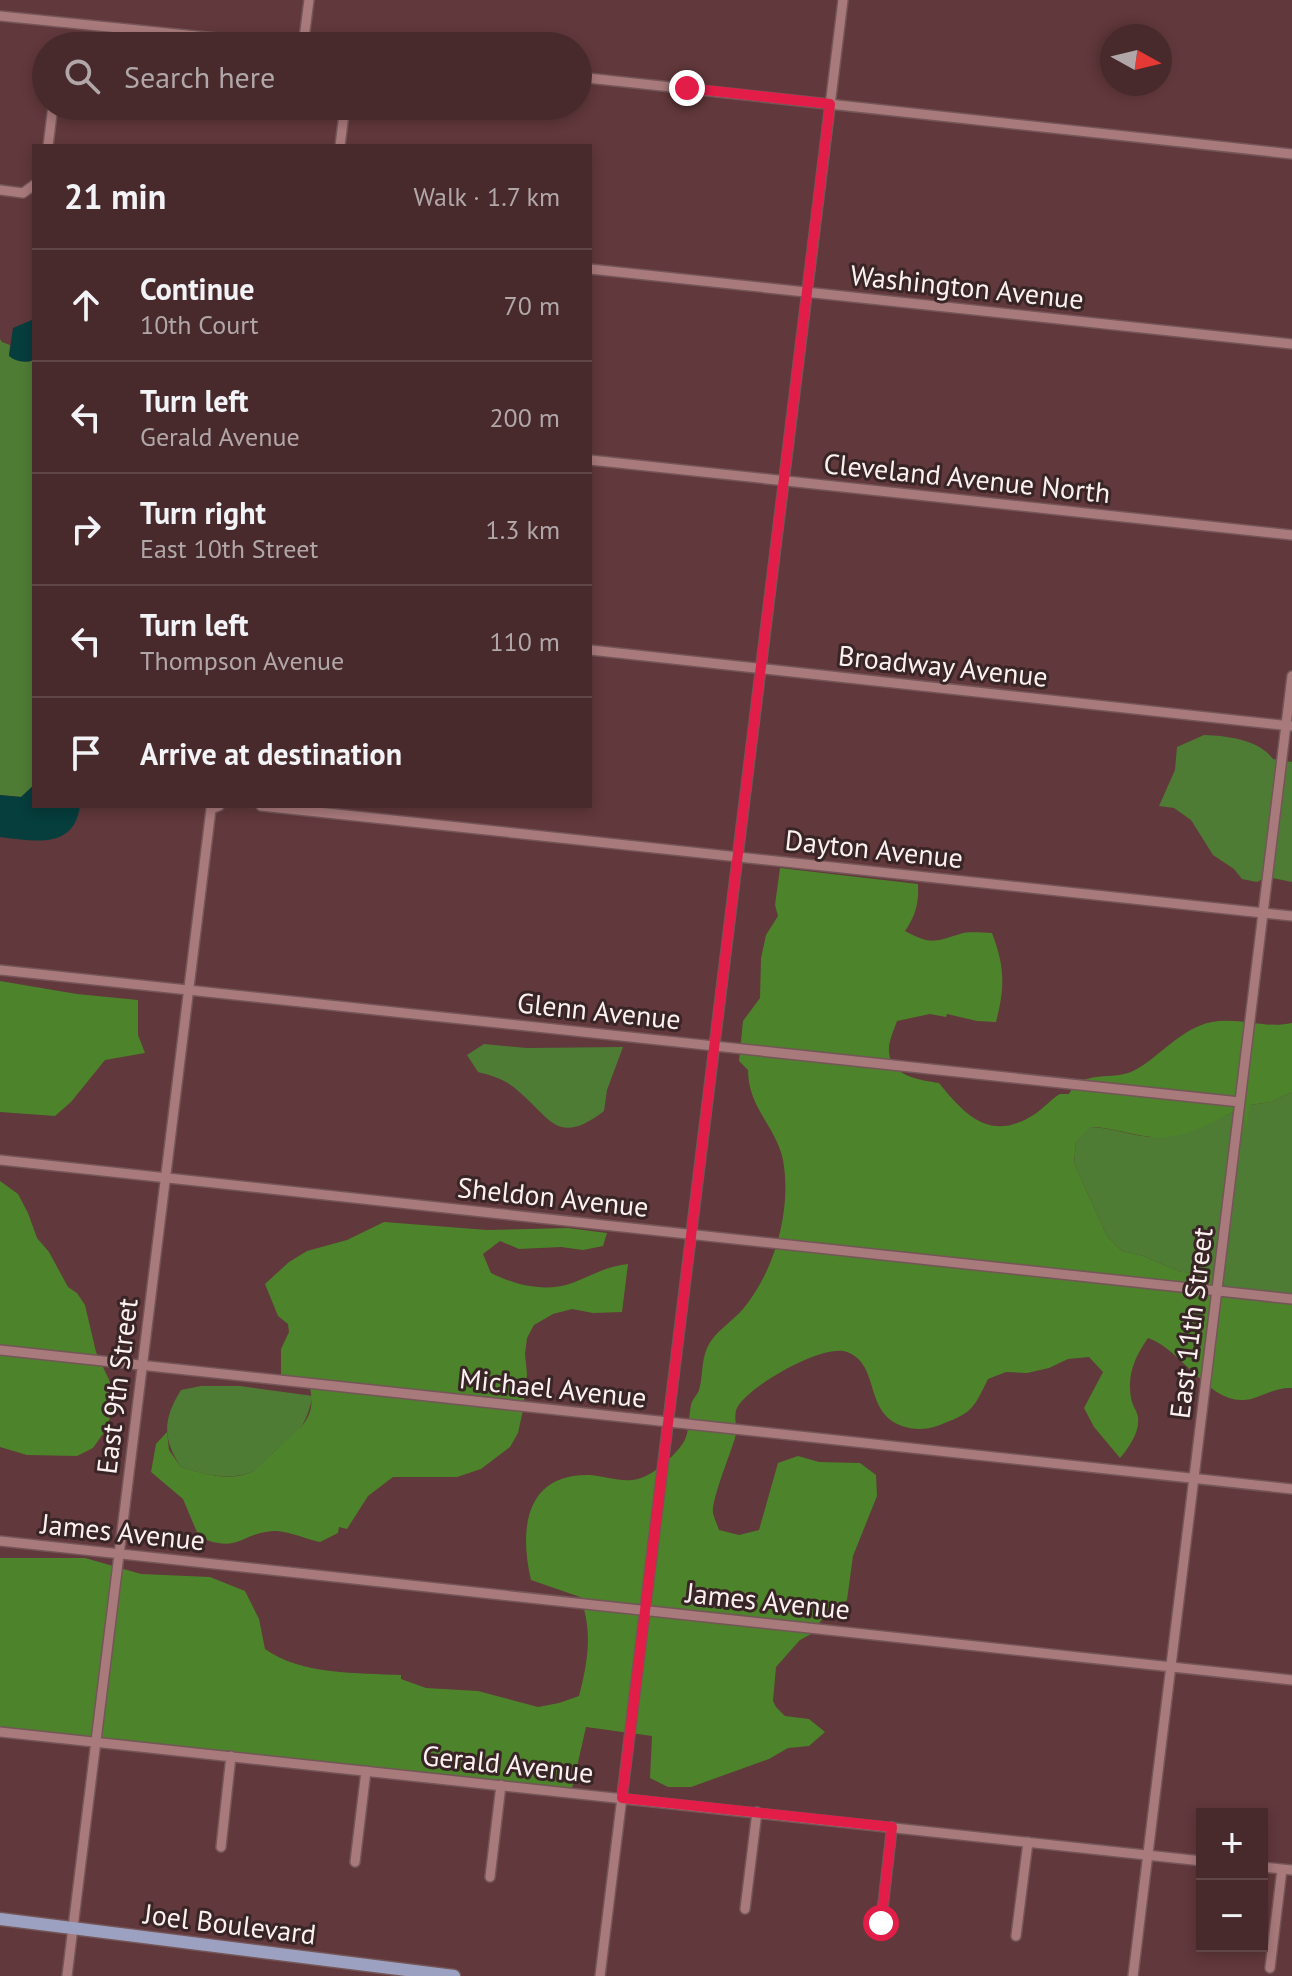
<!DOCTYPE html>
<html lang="en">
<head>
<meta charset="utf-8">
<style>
  :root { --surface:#492a2c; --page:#503234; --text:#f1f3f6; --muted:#b1a7a9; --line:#614648 }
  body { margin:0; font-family:"PT Sans",sans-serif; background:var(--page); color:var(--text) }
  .controls { position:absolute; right:24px; bottom:24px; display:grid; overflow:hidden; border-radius:0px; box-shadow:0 4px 12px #0003 }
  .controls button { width:72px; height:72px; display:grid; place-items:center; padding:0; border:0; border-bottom:2px solid var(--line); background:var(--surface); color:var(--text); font:40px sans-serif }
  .compass { position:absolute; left:1100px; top:24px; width:72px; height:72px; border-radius:50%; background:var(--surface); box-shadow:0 4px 12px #0003; rotate:98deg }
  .stop { position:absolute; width:24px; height:24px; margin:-18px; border:6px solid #e11d48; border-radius:50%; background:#fff }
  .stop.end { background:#e11d48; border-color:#fff; box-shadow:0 2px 8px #0008 }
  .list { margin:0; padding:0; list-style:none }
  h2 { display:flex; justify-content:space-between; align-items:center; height:104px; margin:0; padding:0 32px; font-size:34px }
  h2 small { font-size:26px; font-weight:400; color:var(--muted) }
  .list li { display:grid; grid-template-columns:52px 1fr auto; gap:24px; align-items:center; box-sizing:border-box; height:112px; padding:0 32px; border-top:2px solid var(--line) }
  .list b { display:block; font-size:30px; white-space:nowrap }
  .list p { margin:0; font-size:26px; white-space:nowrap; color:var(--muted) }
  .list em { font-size:26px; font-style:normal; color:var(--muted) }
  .icon { flex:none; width:44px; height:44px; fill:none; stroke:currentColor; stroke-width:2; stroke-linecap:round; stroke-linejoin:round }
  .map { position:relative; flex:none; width:1292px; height:1976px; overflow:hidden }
  .search { position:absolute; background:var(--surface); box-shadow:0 4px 12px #0003; left:32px; top:32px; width:560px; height:88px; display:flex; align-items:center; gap:20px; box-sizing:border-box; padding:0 28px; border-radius:44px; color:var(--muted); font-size:30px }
  .panel { position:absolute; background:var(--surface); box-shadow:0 4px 12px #0003; left:32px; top:144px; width:560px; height:664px; border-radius:0px }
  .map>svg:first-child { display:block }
  .green { fill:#4f7c35 }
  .forest { fill:#4d832b }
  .water { fill:#063d3d }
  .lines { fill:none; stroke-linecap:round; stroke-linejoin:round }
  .minor-casing { stroke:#745558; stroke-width:12 }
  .major-casing { stroke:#745558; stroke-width:15 }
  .minor { stroke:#a97a7c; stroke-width:9 }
  .major { stroke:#9ca1c1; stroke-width:12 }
  .route { stroke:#e11d48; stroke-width:10 }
  .labels { text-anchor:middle; stroke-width:6; stroke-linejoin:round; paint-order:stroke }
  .street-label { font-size:28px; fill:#fcf1f1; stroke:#392526 }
</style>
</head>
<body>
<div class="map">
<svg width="1292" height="1976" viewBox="0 0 1292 1976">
  <rect width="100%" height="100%" fill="#61383b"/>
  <!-- green -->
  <path class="green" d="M0 339 2 342 10 345 9 356 28 362 34 360V785L21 797 0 795Z
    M1204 735C1227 736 1258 739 1273 759L1292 762V882L1267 877 1257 882 1242 879 1234 869 1213 855 1191 820 1174 808 1159 806 1175 770 1177 747Z
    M484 1044 527 1048 623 1047 607 1090 604 1111C557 1147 551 1118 517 1090 505 1079 493 1076 478 1072L467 1055Z
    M1292 1092V1295L1227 1287 1210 1273 1181 1272 1143 1256 1122 1251 1107 1236 1074 1163 1076 1142 1089 1127C1111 1127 1132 1136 1151 1137 1171 1138 1216 1120 1235 1111L1244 1117 1250 1105 1271 1102Z
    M201 1386H240L313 1396C304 1429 301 1429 276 1450 270 1455 266 1464 259 1468 235 1483 206 1475 181 1467 162 1439 163 1419 181 1390Z"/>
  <!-- forest -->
  <path class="forest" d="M780 868 918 884C919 902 916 915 905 931 932 945 932 942 960 934 969 931 982 933 992 933 1005 967 1005 987 996 1022L977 1021 947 1014 946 1017 930 1014 897 1021C894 1030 888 1042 889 1052 891 1077 921 1080 939 1083 967 1118 992 1142 1035 1114 1044 1108 1051 1099 1060 1094H1069C1082 1068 1113 1082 1135 1070 1161 1056 1181 1028 1212 1022 1239 1017 1265 1029 1292 1023V1092L1271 1102 1250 1105 1246 1134C1247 1122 1246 1118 1235 1111 1208 1124 1183 1140 1152 1137 1130 1135 1111 1127 1090 1127L1076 1142 1074 1163 1107 1236 1122 1251 1143 1256 1181 1272 1210 1273 1227 1287 1292 1295V1388C1272 1387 1258 1400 1243 1400 1208 1402 1181 1349 1148 1338 1135 1357 1127 1374 1131 1398 1132 1405 1137 1411 1138 1417 1140 1432 1129 1447 1120 1458L1094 1427 1084 1408 1103 1372 1089 1357 1068 1359 1049 1368 1027 1373 1006 1372 988 1379C972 1412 971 1413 937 1426 926 1430 913 1430 902 1426 863 1412 881 1365 847 1352 824 1343 748 1386 737 1408 733 1416 738 1428 735 1438 731 1452 711 1501 713 1513 714 1518 717 1524 719 1530L739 1535 759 1530 778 1463 798 1456 819 1462 860 1463 876 1475 877 1496 853 1556 847 1600 831 1616 823 1618 811 1634 800 1640 776 1667 773 1701 776 1707 785 1716 809 1719 825 1732 809 1746 788 1748 769 1759 691 1787H668L650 1778 652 1736 586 1727 571 1793 0 1732V1558H85L141 1574 210 1577 245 1591 259 1619 265 1649C301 1675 359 1673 401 1675V1679L426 1688 478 1691 538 1707 559 1703 579 1696C588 1662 593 1630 580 1597L531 1580C519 1530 525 1473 590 1475 605 1476 622 1483 638 1479 653 1475 671 1459 681 1446 690 1435 688 1419 691 1405 692 1399 697 1396 699 1390 703 1377 701 1362 707 1348 714 1332 732 1322 743 1309 775 1271 792 1209 783 1160 776 1126 748 1108 748 1070L739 1061 743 1021 760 998 761 958 766 935 778 916 775 905Z
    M0 981 77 994 138 1000V1035L145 1053 105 1060 71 1102 55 1116 0 1112Z
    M0 1181 18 1194 28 1213 37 1238 49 1252 68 1287 77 1293 85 1305 96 1352 111 1384 115 1404 105 1431 93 1448 77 1456 27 1455 0 1447Z
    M384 1222 487 1230 568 1228 607 1233 603 1246 583 1250 561 1247 519 1249 500 1241 483 1254 491 1273C517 1286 547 1293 575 1282 594 1274 608 1266 628 1264L622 1312 593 1313 572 1309 553 1314 534 1325 527 1338 525 1354 527 1374 523 1410 518 1433 510 1447 481 1469 457 1477H393L368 1496 347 1529 339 1527 338 1533 320 1542C306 1539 291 1532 277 1531 241 1531 240 1555 199 1537L183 1499 151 1472 156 1444 167 1432 169 1450 181 1467C201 1473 222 1480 243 1475 258 1471 263 1463 273 1453 296 1429 321 1421 308 1381L281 1377V1349L289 1332 288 1324 278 1316 265 1284 289 1262 307 1251 347 1240Z"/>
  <!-- water -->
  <path class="water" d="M34 319V360C25 363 16 362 9 356L13 328Z
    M34 785V806H80C74 850 34 841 0 837V795L21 797Z"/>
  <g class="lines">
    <!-- minor casing -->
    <g class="minor-casing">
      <path id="minor" d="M0 16 296 46
        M303 46 309 0
        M578 77 1292 154
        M48 146 53 106
        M340 146 345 106
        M0 190 23 193 34 185
        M590 269 1292 344
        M590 460 1292 535
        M590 650 1291 726
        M261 806 1292 916
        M0 970 1240 1102
        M0 1160 1292 1299
        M0 1350 1292 1489
        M0 1541 1292 1680
        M0 1732 1202 1861
        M221 1847 231 1756
        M355 1862 366 1771
        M1262 1867 1292 1870
        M490 1877 501 1785
        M745 1909 757 1812
        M881 1923 892 1827
        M1016 1936 1028 1842
        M1270 1968 1282 1869
        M67 1976 211 809 219 806
        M600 1976 843 0
        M1133 1976 1292 676"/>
    </g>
    <!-- major casing -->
    <g class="major-casing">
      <path id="major" d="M0 1919 454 1976"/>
    </g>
    <!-- minor -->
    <use href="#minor" class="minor"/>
    <!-- major -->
    <use href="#major" class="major"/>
  </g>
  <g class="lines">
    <!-- route -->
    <path class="route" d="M687 88 830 104 622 1798 892 1827 881 1923"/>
  </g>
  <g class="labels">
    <!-- street labels -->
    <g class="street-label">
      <text transform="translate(967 287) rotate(6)" y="10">Washington Avenue</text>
      <text transform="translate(967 478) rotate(6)" y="10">Cleveland Avenue North</text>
      <text transform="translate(943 666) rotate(6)" y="10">Broadway Avenue</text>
      <text transform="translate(874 849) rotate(6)" y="10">Dayton Avenue</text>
      <text transform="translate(599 1011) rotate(6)" y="10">Glenn Avenue</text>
      <text transform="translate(553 1197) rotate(6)" y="10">Sheldon Avenue</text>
      <text transform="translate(1191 1323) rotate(-83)" y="10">East 11th Street</text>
      <text transform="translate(117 1386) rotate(-83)" y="10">East 9th Street</text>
      <text transform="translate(553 1388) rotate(6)" y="10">Michael Avenue</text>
      <text transform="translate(123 1532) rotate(6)" y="10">James Avenue</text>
      <text transform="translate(768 1601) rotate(6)" y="10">James Avenue</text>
      <text transform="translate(508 1764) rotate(6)" y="10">Gerald Avenue</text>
      <text transform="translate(230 1924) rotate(7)" y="10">Joel Boulevard</text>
    </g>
  </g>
</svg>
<div class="controls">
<button>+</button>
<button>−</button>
</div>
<svg class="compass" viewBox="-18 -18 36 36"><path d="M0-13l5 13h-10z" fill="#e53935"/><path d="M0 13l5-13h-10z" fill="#b1a7a9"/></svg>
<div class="stop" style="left:881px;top:1923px"></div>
<div class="stop end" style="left:687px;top:88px"></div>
<div class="search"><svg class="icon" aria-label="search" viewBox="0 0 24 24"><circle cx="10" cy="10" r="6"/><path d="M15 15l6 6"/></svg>Search here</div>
<section class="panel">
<h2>21 min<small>Walk · 1.7 km</small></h2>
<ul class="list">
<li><svg class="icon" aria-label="ahead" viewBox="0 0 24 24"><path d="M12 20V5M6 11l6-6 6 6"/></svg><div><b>Continue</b><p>10th Court</p></div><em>70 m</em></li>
<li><svg class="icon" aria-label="left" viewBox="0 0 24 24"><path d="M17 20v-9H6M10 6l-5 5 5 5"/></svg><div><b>Turn left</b><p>Gerald Avenue</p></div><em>200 m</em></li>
<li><svg class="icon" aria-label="right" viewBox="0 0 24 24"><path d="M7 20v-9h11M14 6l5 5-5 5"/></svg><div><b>Turn right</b><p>East 10th Street</p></div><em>1.3 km</em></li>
<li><svg class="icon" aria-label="left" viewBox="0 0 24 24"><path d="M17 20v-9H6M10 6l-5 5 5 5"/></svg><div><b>Turn left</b><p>Thompson Avenue</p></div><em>110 m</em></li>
<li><svg class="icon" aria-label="arrive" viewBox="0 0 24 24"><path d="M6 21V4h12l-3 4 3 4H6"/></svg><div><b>Arrive at destination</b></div></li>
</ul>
</section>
</div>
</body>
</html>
